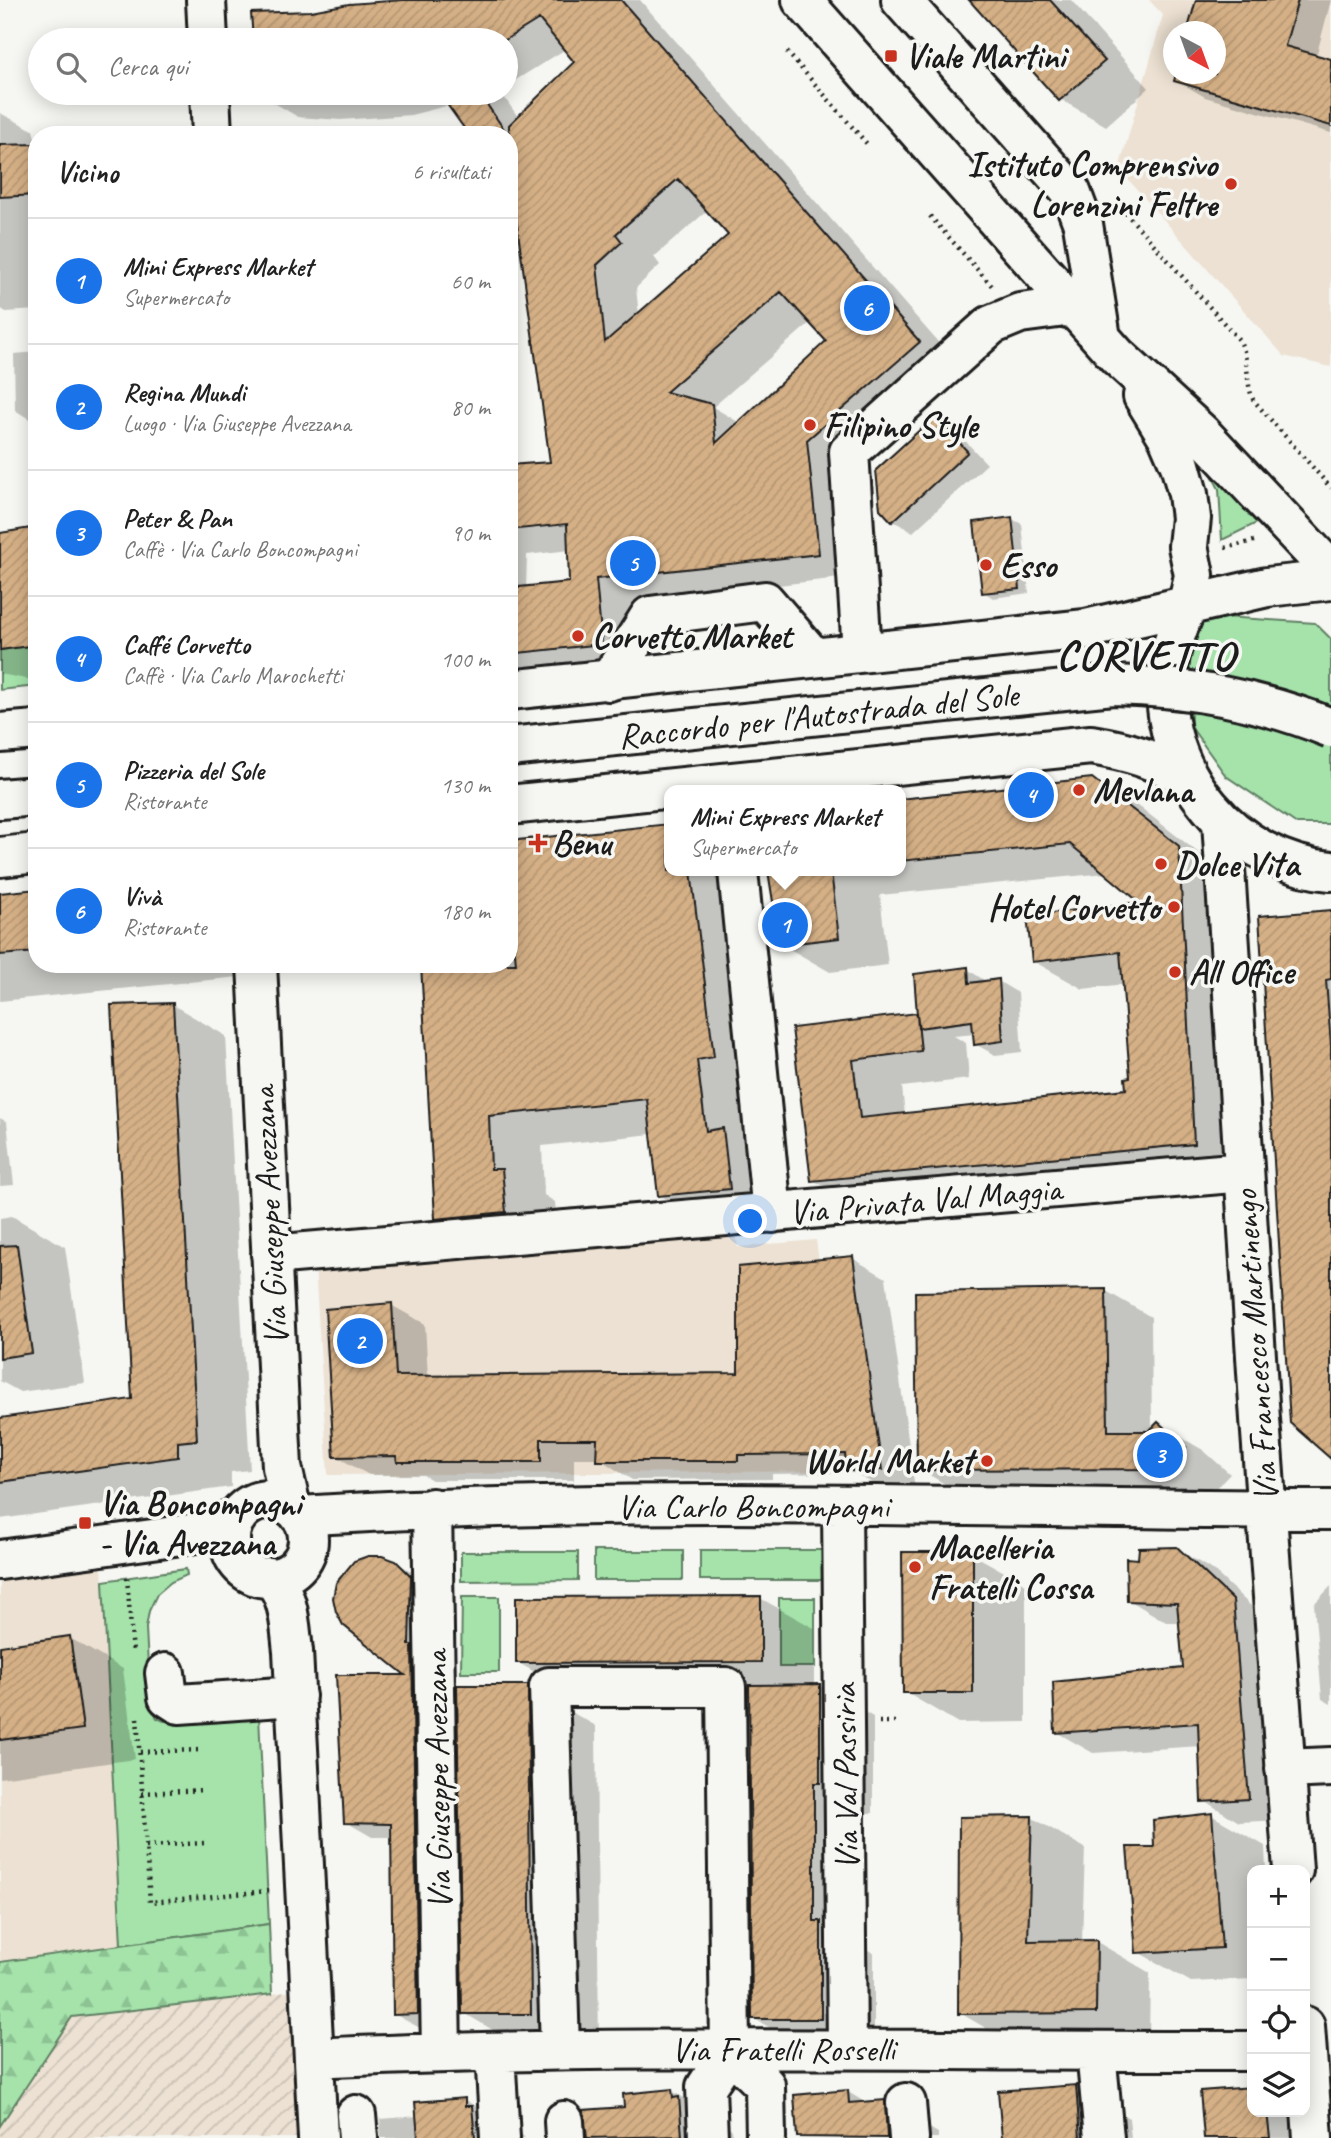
<!DOCTYPE html>
<html lang="it">
<head>
<meta charset="utf-8">
<style>
  :root { --surface:#fff; --page:#f2f2f2; --text:#222; --muted:#767676; --line:#e0e0e0; --accent:#1a73e8 }
  body { margin:0; font-family:Caveat,sans-serif; background:var(--page); color:var(--text) }
  .controls { position:absolute; right:21px; bottom:21px; display:grid; overflow:hidden; border-radius:14px; box-shadow:0 4px 18px #0003 }
  .controls button { width:63px; height:63px; display:grid; place-items:center; padding:0; border:0; border-bottom:2px solid var(--line); background:var(--surface); color:var(--text); font:35px sans-serif }
  .compass { position:absolute; left:1163px; top:21px; width:63px; height:63px; border-radius:50%; background:var(--surface); box-shadow:0 4px 18px #0003; rotate:139deg }
  .you { position:absolute; left:751px; top:1222px; width:24px; height:24px; margin:-18px; border:5px solid #fff; border-radius:50%; background:#1a73e8; box-shadow:0 0 0 10px #1a73e833 }
  .badge { display:grid; place-items:center; width:46px; height:46px; border-radius:50%; background:var(--accent); color:#fff; font-size:23px; font-weight:700 }
  .pin { position:absolute; translate:-50% -50%; border:4px solid #fff; box-shadow:0 2px 7px #0006 }
  .popup { position:absolute; left:664px; top:785px; width:242px; height:91px; box-sizing:border-box; display:grid; place-content:center; border-radius:14px; background:var(--surface); filter:drop-shadow(0 2px 5px #0005); font-size:23px; white-space:nowrap; color:var(--muted) }
  .popup b { font-size:26px; color:var(--text) }
  .popup::after { content:''; position:absolute; left:50%; top:100%; margin-left:-14px; border:14px solid transparent; border-top-color:var(--surface) }
  .list { margin:0; padding:0; list-style:none }
  h2 { display:flex; justify-content:space-between; align-items:center; height:91px; margin:0; padding:0 28px; font-size:30px }
  h2 small { font-size:23px; font-weight:400; color:var(--muted) }
  .list li { display:grid; grid-template-columns:46px 1fr auto; gap:21px; align-items:center; box-sizing:border-box; height:126px; padding:0 28px; border-top:2px solid var(--line) }
  .list b { display:block; font-size:26px; white-space:nowrap }
  .list p { margin:0; font-size:23px; white-space:nowrap; color:var(--muted) }
  .list em { font-size:23px; font-style:normal; color:var(--muted) }
  .icon { flex:none; width:38px; height:38px; fill:none; stroke:currentColor; stroke-width:2; stroke-linecap:round; stroke-linejoin:round }
  .map { position:relative; flex:none; width:1331px; height:2138px; overflow:hidden }
  .search { position:absolute; background:var(--surface); box-shadow:0 4px 18px #0003; left:28px; top:28px; width:490px; height:77px; display:flex; align-items:center; gap:18px; box-sizing:border-box; padding:0 24px; border-radius:38px; color:var(--muted); font-size:26px }
  .panel { position:absolute; background:var(--surface); box-shadow:0 4px 18px #0003; left:28px; top:126px; width:490px; height:847px; border-radius:28px }
  .map>svg:first-child { display:block }
  .built { fill:#ece1d2; fill-rule:evenodd }
  .industrial { fill:url(#industrial-furrows) }
  .green { fill:#a5e3ab; stroke:#608064; stroke-width:2 }
  .forest { fill:url(#forest-firs); stroke:#608064; stroke-width:2 }
  .shadow { fill:#0003; fill-rule:evenodd }
  .building { fill:url(#building-hatch); stroke:#1c1c1c; stroke-width:2; fill-rule:evenodd }
  .lines { fill:none; stroke-linecap:round; stroke-linejoin:round }
  .minor-casing { stroke:#1c1c1c; stroke-width:44 }
  .major-casing { stroke:#1c1c1c; stroke-width:44 }
  .highway-casing { stroke:#1c1c1c; stroke-width:44 }
  .path { stroke:#1c1c1c; stroke-width:4.5; stroke-dasharray:2 5; stroke-linecap:butt }
  .minor { stroke:#f6f6f2; stroke-width:38 }
  .major { stroke:#f6f6f2; stroke-width:38 }
  .highway { stroke:#f6f6f2; stroke-width:38 }
  .highway-bridge-casing { stroke:#1c1c1c; stroke-width:44; stroke-linecap:butt }
  .highway-bridge { stroke:#f6f6f2; stroke-width:38 }
  .poi-dot { fill:#c8321e; stroke:#f6f6f2; stroke-width:2.5 }
  .labels { text-anchor:middle; stroke-width:7; stroke-linejoin:round; paint-order:stroke }
  .poi-label { font-size:35px; font-weight:bold; fill:#1c1c1c; stroke:#f6f6f2; text-anchor:start }
  .street-label { font-size:35px; fill:#1c1c1c; stroke:#f6f6f2 }
  .district-label { font-size:42px; font-weight:bold; letter-spacing:2px; fill:#1c1c1c; stroke:#f6f6f2 }
</style>
</head>
<body>
<div class="map">
<svg width="1331" height="2138" viewBox="0 0 1331 2138">
  <defs>
    <pattern id="industrial-furrows" width="10" height="10" patternUnits="userSpaceOnUse" patternTransform="scale(1.75)"><rect width="10" height="10" fill="#ece1d2"/><path d="M-1 1l2-2M0 10L10 0M9 11l2-2" fill="none" stroke="#cac0b4"/></pattern>
    <pattern id="forest-firs" width="22" height="20" patternUnits="userSpaceOnUse" patternTransform="scale(1.75)"><rect width="22" height="20" fill="#a5e3ab"/><path d="M5 1l3.5 6h-7zM16 11l3.5 6h-7z" fill="#8dc293"/></pattern>
    <pattern id="building-hatch" width="6" height="6" patternUnits="userSpaceOnUse" patternTransform="scale(1.75)"><rect width="6" height="6" fill="#d5b086"/><path d="M-1 1l2-2M0 6l6-6M5 7l2-2" fill="none" stroke="#b69773"/></pattern>
  </defs>
  <rect width="100%" height="100%" fill="#f6f6f2"/>
  <filter id="ink" filterUnits="userSpaceOnUse"><feTurbulence type="fractalNoise" baseFrequency=".0143" numOctaves="2"/><feDisplacementMap in="SourceGraphic" scale="14" xChannelSelector="R" yChannelSelector="G"/><feConvolveMatrix kernelMatrix="1 2 1 2 8 2 1 2 1" color-interpolation-filters="sRGB"/></filter>
  <g filter="url(#ink)">
    <!-- built -->
    <path class="built" d="M1149 0H1331V367L1284 356 1119 169 1163 15ZM1174 32H1216V74H1174Z
      M735 1225 738 1247 816 1240 847 1471 328 1475 315 1266Z
      M101 1546 121 1945 0 1962V1560Z"/>
    <!-- industrial -->
    <path class="industrial" d="M313 1989 318 2138H0V2126L72 2017Z"/>
    <!-- green -->
    <path class="green" d="M1205 461 1265 519 1222 540 1219 489Z
      M1225 617 1315 623 1331 639V824H1297L1226 776 1191 727 1189 644 1195 624Z
      M37 645V686L0 690V650Z
      M700 1550H824V1580H700Z
      M594 1551H683V1580H594Z
      M461 1552H578V1580L461 1581Z
      M186 1569 187 1575 171 1582 157 1594 149 1611 146 1628 150 1704 157 1718 164 1721 259 1716 269 1924 121 1945 103 1581Z
      M462 1597H499V1672H461Z
      M779 1598H815V1667H779Z"/>
    <!-- forest -->
    <path class="forest" d="M269 1924 272 1994 72 2017 0 2126V1962Z"/>
    <!-- shadow -->
    <path class="shadow" d="M408 0H640L958 365 846 463 858 576 635 601 641 666 509 680V467L552 463 509 135H471L450 105 411 115 340 120 298 117 259 94 501 93 519 118 576 60 566 49 506 86V40H255L253 14 311 13ZM708 210 730 235 639 315 636 288 660 265 654 257ZM811 322 828 341 740 423 713 407ZM570 550 571 583 526 588 527 555Z
      M971 0H1071L1149 88 1106 126 1060 99Z
      M1212 0H1331L1316 57 1331 61V133L1205 97 1176 80 1178 74H1216Z
      M0 113 33 130 37 145V310L6 312 0 308Z
      M37 352V424L15 410 14 354Z
      M936 418 955 430 987 464 913 532 893 521Z
      M1012 519 1022 524 1029 593 993 598 984 592Z
      M37 530V681L0 674V535Z
      M1091 780 1141 808 1228 876 1243 1172 862 1208 813 1180 794 1030 917 1015 967 969 987 982 998 981 1018 993 1022 1052 995 1055 975 1044V1034L954 1036 966 1043 969 1079 902 1087 905 1115 1128 1091 1132 1079 1124 984 1083 989 1033 961 1144 904 1107 873 880 895 888 965 830 972 781 944 770 871H900V800Z
      M670 826V871H740L783 1219 713 1226 659 1195 652 1134 542 1146 544 1195 555 1202 559 1243 490 1249 436 1218 509 964V842Z
      M37 891V964H280V973L0 1001V895Z
      M1331 913V1457L1291 1422Z
      M173 1005 226 1036 250 1470 231 1472V1487L0 1519V1419L134 1401Z
      M0 1118 7 1122 14 1185 0 1186Z
      M12 1216 65 1247 85 1383 20 1392 0 1381V1218Z
      M852 1258 886 1278 915 1489H883L854 1473 772 1474V1479L632 1480 598 1458H574V1480H432L423 1475H369L335 1456 391 1305 425 1324 428 1378 740 1375Z
      M1106 1291 1151 1317 1152 1430 1158 1424 1203 1450 1230 1474 1212 1493 964 1495 919 1469Z
      M1177 1549 1214 1571 1269 1623 1285 1820 1239 1822 1203 1800 1201 1746 1093 1753 1056 1732 1184 1670 1180 1622H1166L1129 1600 1140 1561Z
      M972 1554 1026 1584V1722L958 1723 905 1692Z
      M396 1562 422 1578 443 2028H420L394 2014 393 1837H372L346 1822 410 1677Z
      M1331 1586V1704L1322 1699 1314 1604Z
      M760 1598 814 1628V1686H820L873 1717V1813H867V1949L874 1954V2049H807L753 2018 751 1692 571 1693 517 1662Z
      M70 1638 123 1669 135 1759 0 1778V1648Z
      M527 1687 596 1726 599 2052 532 2053 464 2013Z
      M1211 1815 1265 1846 1266 1870H1252V1979L1191 1982 1138 1952 1156 1849Z
      M1031 1817 1085 1848 1082 1942H1097L1150 1973 1149 2043 1013 2044 960 2013Z
      M1076 2087 1129 2118 1131 2138H1004Z
      M1252 2089V2112H1305L1320 2138H1205L1202 2093Z
      M672 2091 725 2122 732 2130 733 2138H588L626 2108Z
      M848 2092 868 2104 885 2102 938 2133V2138H799L795 2096Z
      M465 2100 518 2131 525 2138H381L380 2119 418 2116Z"/>
    <!-- building -->
    <path class="building" d="M403 0H621L920 342 807 440 819 554 596 579 602 644 509 654V588L569 582 567 524 509 530V465L550 462 513 196 509 190V125L574 62 539 19 505 40H253L251 13 311 11 349 4ZM678 179 728 235 605 342 597 265 622 242 616 234ZM781 292 826 341 716 443 712 404 666 392Z
      M969 0H1050L1105 61 1059 101Z
      M1196 0H1298L1285 46 1331 59V126L1174 81 1176 74H1215V32H1187Z
      M439 93H479L508 135H469Z
      M37 144V195L0 197V145Z
      M935 416 968 452 892 522 880 509 876 470Z
      M1012 517 1020 589 982 593 974 522Z
      M37 527V586H30L29 646 0 650V533Z
      M1092 778 1179 846 1194 1144 811 1181 792 1028 917 1013 921 1051 853 1060 860 1118 1126 1089 1125 1078 1130 1077 1120 952 1032 962 1027 916 1139 902 1070 844 900 861V799Z
      M669 824V871H691L714 1057 697 1060 706 1131 723 1128 730 1189 658 1196 647 1099 489 1116 491 1169H502L506 1212 435 1219 421 964H516L509 887V841Z
      M768 871H831L839 938 780 945Z
      M37 889V952L0 955V893Z
      M1331 910V979L1326 980 1331 1045V1459L1290 1423 1259 916Z
      M968 967 969 983 999 979 1003 1041 974 1045 972 1021 918 1028 914 974Z
      M173 1003 197 1440 178 1442V1457L0 1482V1418L132 1399 111 1005Z
      M17 1245 32 1353 0 1358V1246Z
      M853 1256 882 1470 847 1471 845 1454 738 1455V1461H596L597 1439H541V1462H397L396 1456 334 1457 325 1309 392 1303 396 1376 738 1373V1267Z
      M1106 1289 1108 1431H1149L1158 1422 1186 1447 1167 1469 917 1470 915 1292Z
      M1177 1547 1233 1600 1249 1799 1201 1802 1198 1723 1055 1733 1053 1682 1183 1668 1177 1603 1127 1601 1126 1558 1138 1559 1139 1548Z
      M902 1552H973V1693H903Z
      M368 1556H382L396 1561 411 1576 409 1645H412L418 2014 393 2015 391 1824 344 1823 336 1675H405L343 1625 336 1612 333 1598 336 1583 354 1561Z
      M761 1596V1662L516 1663V1597Z
      M70 1636 83 1729 0 1740V1646Z
      M820 1684V1783H814V1921H821V2019H752L749 1685Z
      M457 1685H528L531 2014H462Z
      M1212 1813 1222 1948 1136 1953 1127 1847H1154L1153 1820Z
      M1032 1816 1028 1941 1097 1940 1096 2013 958 2014 959 1817Z
      M1076 2085 1080 2138H1002L998 2091Z
      M1252 2087V2112H1267L1270 2138H1204L1200 2091Z
      M672 2089 673 2098 679 2097 682 2136 587 2138 583 2110 624 2107 623 2094Z
      M848 2090 849 2103 885 2100 887 2138 797 2137 794 2095Z
      M465 2098V2106H472L475 2138H418L415 2102Z"/>
    <g class="lines">
      <!-- minor casing -->
      <g class="minor-casing">
        <path id="minor" d="M206 0 208 40
          M802 0 1117 356 1202 434 1331 571
          M901 0 1071 192 1083 224 1101 338
          M210 93 212 135
          M1143 396 1168 437 1180 465 1188 494 1191 518 1188 546 1194 575 1188 604
          M862 652 849 452 991 325 1020 313 1073 306
          M609 681 650 616 765 601 813 657
          M1222 821 1260 1419 1293 1870
          M738 871 772 1213
          M257 964 282 1467 291 1507
          M271 1255 1244 1172
          M230 1539a39 39 0 1 1 78 0a39 39 0 1 1-78 0Z
          M842 1505 847 2048
          M432 1508 441 2053
          M300 1516C643 1494 988 1509 1331 1510
          M0 1560 196 1533 237 1517
          M268 1577C290 1589 290 1629 293 1651L318 2138
          M165 1673 168 1697 179 1704 296 1696
          M1285 1769 1331 1767
          M1305 2026 1313 2138
          M560 2049 549 1687H726L730 2051 706 2087 708 2138
          M730 2051 765 2085 766 2138
          M1096 2051 1104 2138
          M495 2053 500 2138
          M315 2058C627 2043 940 2052 1252 2051
          M906 2103 909 2138
          M356 2115 358 2138
          M564 2121 565 2138"/>
      </g>
      <!-- major casing -->
      <g class="major-casing">
        <path id="major" d="M1188 604C1178 627 1169 650 1167 676 1158 772 1234 863 1331 871
          M509 690 1086 629 1267 587 1331 580
          M509 805 1091 745C1128 751 1157 760 1189 779
          M0 857 37 853"/>
      </g>
      <!-- highway casing -->
      <g class="highway-casing">
        <path id="highway" d="M0 733 37 730
          M0 799 37 796"/>
      </g>
      <!-- path -->
      <path class="path" d="M787 52 868 145
        M1116 202 1239 340C1251 359 1244 382 1254 401L1331 488
        M930 216 992 286
        M1225 548 1254 541
        M127 1578 133 1653
        M137 1718 150 1902 268 1891
        M879 1722H896
        M140 1752 201 1750
        M142 1793 204 1790
        M146 1846 205 1843"/>
      <!-- minor -->
      <use href="#minor" class="minor"/>
      <!-- major -->
      <use href="#major" class="major"/>
      <!-- highway -->
      <use href="#highway" class="highway"/>
      <!-- highway-bridge casing -->
      <g class="highway-bridge-casing">
        <path id="highway-bridge" d="M509 747 1113 685C1190 687 1259 699 1331 728"/>
      </g>
      <!-- highway-bridge -->
      <use href="#highway-bridge" class="highway-bridge"/>
    </g>
  </g>
  <!-- markers -->
  <g class="poi-dot">
    <rect x="884" y="49" width="14" height="14" rx="3.5"/>
    <circle cx="1231" cy="184" r="7"/>
    <circle cx="810" cy="425" r="7"/>
    <circle cx="986" cy="565" r="7"/>
    <circle cx="578" cy="636" r="7"/>
    <circle cx="1079" cy="790" r="7"/>
    <path d="M534.5 832.5h7v7h7v7h-7v7h-7v-7h-7v-7h7z"/>
    <circle cx="1161" cy="864" r="7"/>
    <circle cx="1174" cy="907" r="7"/>
    <circle cx="1175" cy="972" r="7"/>
    <circle cx="987" cy="1461" r="7"/>
    <rect x="78" y="1516" width="14" height="14" rx="3.5"/>
    <circle cx="915" cy="1567" r="7"/>
  </g>
  <g class="labels">
    <!-- poi labels -->
    <g class="poi-label">
      <text x="905" y="68">Viale Martini</text>
      <text x="1217" y="176" text-anchor="end">Istituto Comprensivo<tspan x="1217" dy="40">Lorenzini Feltre</tspan></text>
      <text x="824" y="437">Filipino Style</text>
      <text x="1000" y="577">Esso</text>
      <text x="592" y="648">Corvetto Market</text>
      <text x="1093" y="802">Mevlana</text>
      <text x="552" y="855">Benu</text>
      <text x="1175" y="876">Dolce Vita</text>
      <text x="1160" y="919" text-anchor="end">Hotel Corvetto</text>
      <text x="1189" y="984">All Office</text>
      <text x="973" y="1473" text-anchor="end">World Market</text>
      <text x="99" y="1515">Via Boncompagni<tspan x="99" dy="40">- Via Avezzana</tspan></text>
      <text x="929" y="1559">Macelleria<tspan x="929" dy="40">Fratelli Cossa</tspan></text>
    </g>
    <!-- street labels -->
    <g class="street-label">
      <text transform="translate(818 715) rotate(-6)" y="12">Raccordo per l'Autostrada del Sole</text>
      <text transform="translate(925 1200) rotate(-5)" y="12">Via Privata Val Maggia</text>
      <text transform="translate(269 1216) rotate(-93)" y="12">Via Giuseppe Avezzana</text>
      <text transform="translate(1255 1346) rotate(-94)" y="12">Via Francesco Martinengo</text>
      <text x="753" y="1518">Via Carlo Boncompagni</text>
      <text transform="translate(845 1777) rotate(-91)" y="12">Via Val Passiria</text>
      <text transform="translate(437 1780) rotate(-91)" y="12">Via Giuseppe Avezzana</text>
      <text x="783" y="2061">Via Fratelli Rosselli</text>
    </g>
    <!-- district labels -->
    <g class="district-label">
      <text x="1146" y="669">CORVETTO</text>
    </g>
  </g>
</svg>
<div class="controls">
<button>+</button>
<button>−</button>
<button><svg class="icon" aria-label="locate" viewBox="0 0 24 24"><circle cx="12" cy="12" r="6"/><path d="M12 2v4M12 18v4M2 12h4M18 12h4"/></svg></button>
<button><svg class="icon" aria-label="layers" viewBox="0 0 24 24"><path d="M12 4l9 5-9 5-9-5zM3 14l9 5 9-5"/></svg></button>
</div>
<svg class="compass" viewBox="-18 -18 36 36"><path d="M0-13l5 13h-10z" fill="#e53935"/><path d="M0 13l5-13h-10z" fill="#767676"/></svg>
<div class="you"></div>
<div class="pin badge" style="left:785px;top:925px">1</div>
<div class="popup"><b>Mini Express Market</b>Supermercato</div>
<div class="pin badge" style="left:360px;top:1341px">2</div>
<div class="pin badge" style="left:1160px;top:1455px">3</div>
<div class="pin badge" style="left:1031px;top:795px">4</div>
<div class="pin badge" style="left:633px;top:563px">5</div>
<div class="pin badge" style="left:867px;top:308px">6</div>
<div class="search"><svg class="icon" aria-label="search" viewBox="0 0 24 24"><circle cx="10" cy="10" r="6"/><path d="M15 15l6 6"/></svg>Cerca qui</div>
<section class="panel">
<h2>Vicino<small>6 risultati</small></h2>
<ul class="list">
<li><span class="badge">1</span><div><b>Mini Express Market</b><p>Supermercato</p></div><em>60 m</em></li>
<li><span class="badge">2</span><div><b>Regina Mundi</b><p>Luogo · Via Giuseppe Avezzana</p></div><em>80 m</em></li>
<li><span class="badge">3</span><div><b>Peter &amp; Pan</b><p>Caffè · Via Carlo Boncompagni</p></div><em>90 m</em></li>
<li><span class="badge">4</span><div><b>Caffé Corvetto</b><p>Caffè · Via Carlo Marochetti</p></div><em>100 m</em></li>
<li><span class="badge">5</span><div><b>Pizzeria del Sole</b><p>Ristorante</p></div><em>130 m</em></li>
<li><span class="badge">6</span><div><b>Vivà</b><p>Ristorante</p></div><em>180 m</em></li>
</ul>
</section>
</div>
</body>
</html>
